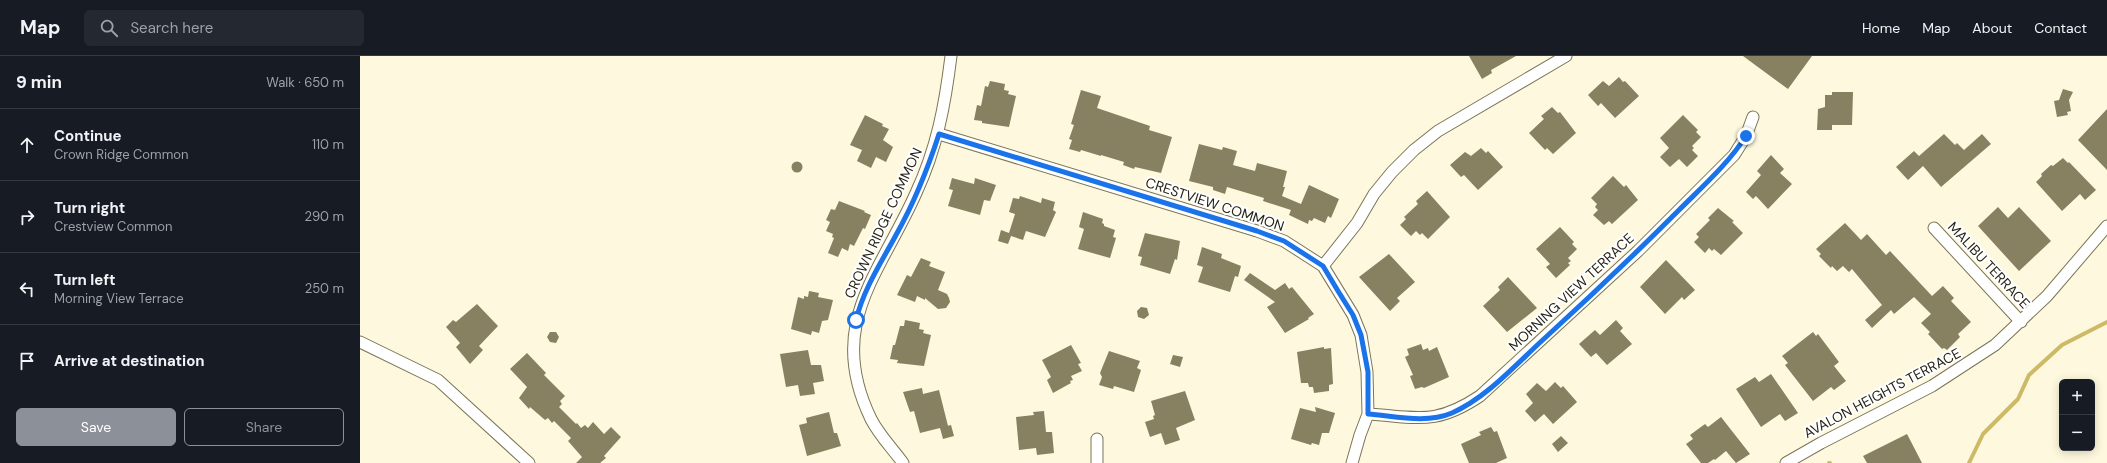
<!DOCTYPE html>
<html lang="en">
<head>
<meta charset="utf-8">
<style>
  :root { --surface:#171b24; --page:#242831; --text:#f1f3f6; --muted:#9ea1a6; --line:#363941; --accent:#8c9099 }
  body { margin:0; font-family:"DM Sans",sans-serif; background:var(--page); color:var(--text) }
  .controls { position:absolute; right:12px; bottom:12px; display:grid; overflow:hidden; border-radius:6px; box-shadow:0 2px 10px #0003 }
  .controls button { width:36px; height:36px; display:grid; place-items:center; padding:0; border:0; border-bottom:1px solid var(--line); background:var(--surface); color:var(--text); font:20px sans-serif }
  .stop { position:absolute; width:12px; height:12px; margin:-9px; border:3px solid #1a73e8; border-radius:50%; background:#fff }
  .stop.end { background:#1a73e8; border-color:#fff; box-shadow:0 1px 4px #0008 }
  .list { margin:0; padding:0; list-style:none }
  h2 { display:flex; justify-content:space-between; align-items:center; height:52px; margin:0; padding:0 16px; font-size:17px }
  h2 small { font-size:13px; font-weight:400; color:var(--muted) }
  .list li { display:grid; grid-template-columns:26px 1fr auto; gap:12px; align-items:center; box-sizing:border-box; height:72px; padding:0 16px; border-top:1px solid var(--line) }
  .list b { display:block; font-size:15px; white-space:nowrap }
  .list p { margin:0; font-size:13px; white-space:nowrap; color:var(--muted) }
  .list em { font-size:13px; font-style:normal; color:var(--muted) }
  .actions { display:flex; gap:8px; padding:12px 16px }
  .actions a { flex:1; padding:9px 0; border:1px solid var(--accent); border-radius:6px; text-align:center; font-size:14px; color:var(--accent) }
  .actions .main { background:var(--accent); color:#fff }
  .icon { flex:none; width:22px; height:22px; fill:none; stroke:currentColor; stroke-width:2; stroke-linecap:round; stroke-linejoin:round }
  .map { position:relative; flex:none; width:1747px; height:407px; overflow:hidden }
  header { display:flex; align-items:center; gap:24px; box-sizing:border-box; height:56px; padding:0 20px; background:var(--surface); border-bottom:1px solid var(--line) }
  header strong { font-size:19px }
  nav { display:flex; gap:22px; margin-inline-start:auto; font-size:14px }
  .search { width:280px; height:36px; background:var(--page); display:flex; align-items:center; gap:10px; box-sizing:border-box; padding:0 14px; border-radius:6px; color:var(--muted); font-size:15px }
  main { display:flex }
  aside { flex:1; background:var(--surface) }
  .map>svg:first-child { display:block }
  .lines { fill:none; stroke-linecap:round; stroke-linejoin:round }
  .stream { stroke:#ccba66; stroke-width:4 }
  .building { fill:#878061 }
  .minor-casing { stroke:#7b7557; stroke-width:13 }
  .minor { stroke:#fff; stroke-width:11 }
  .route { stroke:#1a73e8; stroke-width:5 }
  .labels { text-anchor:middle; stroke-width:4; stroke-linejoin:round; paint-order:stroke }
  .street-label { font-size:14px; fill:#272418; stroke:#fff }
</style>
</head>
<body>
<header>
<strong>Map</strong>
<div class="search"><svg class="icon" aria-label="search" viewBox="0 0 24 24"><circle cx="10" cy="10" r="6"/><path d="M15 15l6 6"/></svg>Search here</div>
<nav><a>Home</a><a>Map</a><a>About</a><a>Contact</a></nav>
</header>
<main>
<aside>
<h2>9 min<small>Walk · 650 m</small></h2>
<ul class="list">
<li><svg class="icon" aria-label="ahead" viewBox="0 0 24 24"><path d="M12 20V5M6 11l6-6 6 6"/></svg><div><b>Continue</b><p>Crown Ridge Common</p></div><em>110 m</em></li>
<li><svg class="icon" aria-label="right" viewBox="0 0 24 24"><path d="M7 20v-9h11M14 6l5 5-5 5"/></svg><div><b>Turn right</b><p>Crestview Common</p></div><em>290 m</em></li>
<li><svg class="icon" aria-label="left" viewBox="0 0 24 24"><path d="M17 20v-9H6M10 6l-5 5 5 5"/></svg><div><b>Turn left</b><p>Morning View Terrace</p></div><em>250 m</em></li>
<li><svg class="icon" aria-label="arrive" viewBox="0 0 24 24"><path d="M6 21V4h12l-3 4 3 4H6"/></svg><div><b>Arrive at destination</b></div></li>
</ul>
<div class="actions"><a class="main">Save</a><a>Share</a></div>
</aside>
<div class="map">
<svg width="1747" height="407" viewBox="0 0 1747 407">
  <rect width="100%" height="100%" fill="#fef9de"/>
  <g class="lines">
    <!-- stream -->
    <path class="stream" d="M1469 407H1470
      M1609 407 1623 378 1658 343 1669 319 1702 289 1747 266"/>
  </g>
  <!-- building -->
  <path class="building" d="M1109 0H1156L1131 14 1132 17 1122 23Z
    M1383 0H1452L1428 33Z
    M1259 21 1263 26 1265 25 1279 40 1255 62 1241 47 1238 50 1228 39 1243 25 1249 30Z
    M630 25 645 28 644 34 649 35 648 38 656 40 649 71 622 67V65L614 64 617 49 621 50 625 30 628 31Z
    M1703 33 1713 36 1709 44 1711 55 1707 56 1708 59 1697 61 1694 45 1699 44Z
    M721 34 741 40 737 52 790 70 789 74 812 81 801 117 775 111 774 113 763 109 764 106 741 99V100L721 94 720 96 709 93 712 84 709 83 714 69 711 68Z
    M1472 36H1493L1492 69H1472V74H1457L1458 53 1465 51V39H1472Z
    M1192 51 1198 57 1200 56 1216 77 1193 98 1187 92 1185 94 1169 77 1184 63 1181 60Z
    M1747 53V114L1718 84Z
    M505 59 523 68 522 70 529 73 523 84 533 91 526 106 516 101 511 112 497 105 502 94 490 89Z
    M1323 59 1338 74 1336 76 1341 81 1332 90 1334 92 1332 94 1338 100 1327 111 1319 103 1310 111 1300 101 1309 92 1300 82Z
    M1584 78 1595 89 1597 87 1604 94 1622 78 1631 88 1581 131 1563 110 1548 124 1536 111 1554 95 1559 100Z
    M839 88 862 94 863 91 877 95 873 109 895 115 897 107 927 115 923 131H925L922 140 941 148 949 129 979 143 971 162 968 160 965 167 954 162 952 165 949 164 948 168 929 159 931 154 903 145 904 142 867 131 865 138 853 134V131L829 125Z
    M1121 92 1126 97 1128 95 1143 111 1118 134 1104 119 1101 121 1090 109 1105 96 1111 100Z
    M1411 99 1424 113 1420 117 1432 128 1408 153 1396 140 1393 143 1386 136 1401 119 1397 115Z
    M1703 102 1708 107 1709 106 1736 134 1725 144 1720 138 1702 155 1676 126 1682 120 1681 118 1691 109 1693 110Z
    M431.5 111a5.5 5.5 0 1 1 11 0a5.5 5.5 0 1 1-11 0Z
    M1253 120 1264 131 1266 129 1278 144 1252 168 1249 165 1244 169 1233 159 1238 154 1235 151 1237 148 1231 142Z
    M592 122 614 128 615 122 636 129 630 145 624 144 620 159 588 150 593 134 589 133Z
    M1067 135 1090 161 1068 183 1062 177 1060 179 1056 175 1051 180 1040 169 1046 163 1044 161 1058 148 1056 145Z
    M660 140 681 147 682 142 695 146 693 154 696 156 685 181 666 175 663 184 651 180 648 188 638 185 641 174 649 177 655 158 649 156 653 142 659 143Z
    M479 145 505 155 504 156 511 159 505 173 503 172 494 190 490 188 488 195 482 192 478 201 468 197 474 182 472 181 473 178 466 175 470 166 466 164 471 153 475 154Z
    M1638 151 1648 162 1659 151 1691 185 1659 215 1618 170Z
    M1358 152 1374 165 1372 166 1383 177 1361 199 1354 193 1352 195 1349 192 1345 197 1334 186 1339 181 1336 178 1350 164 1348 162Z
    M723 156 743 163 742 167 744 168V170L755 174 753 181 756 182 750 202 718 193 724 173 719 171Z
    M1485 167 1501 184 1507 178 1526 199 1530 195 1572 240 1583 230 1594 242 1591 245 1611 266 1598 278 1600 281 1587 294 1584 292 1582 293 1568 278 1570 276 1561 267 1571 258 1554 241 1534 258 1531 254 1512 272 1505 264 1522 249 1492 213 1489 216 1483 210 1477 215 1472 210 1471 212 1459 200 1461 198 1456 193Z
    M1200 171 1214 186 1212 188 1217 193 1208 202 1211 205 1208 207 1210 209 1196 222 1186 211 1190 208 1176 193Z
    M785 177 820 185 817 204 815 203 810 218 780 209 782 201 778 200Z
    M842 191 862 198 861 202 881 210 878 221 875 220 870 236 838 226 843 211 837 209Z
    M1029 198 1055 226 1037 242 1040 245 1030 255 999 221Z
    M561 202 571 206 569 210 585 216 578 234 587 238 589 242 590 246 586 252 578 253 565 242V244L557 240 555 246 537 239 547 219 551 221Z
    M1306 204 1335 234 1324 244 1322 241 1305 258 1280 231Z
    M890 217 915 234 925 227 929 233 932 231 954 258 948 262 949 263 925 277 907 251 915 246 884 224Z
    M1148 221 1177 252 1147 276 1123 250 1140 234 1138 231Z
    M449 235 459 237 458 241 473 244 468 264 462 265 459 277 452 275 451 279 431 273 438 241 444 243V240L448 241Z
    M117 248 138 270 119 290 123 294 110 308 96 291 100 287 86 271 93 264 96 266Z
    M781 251 787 252 789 259 784 263 778 261 777 255Z
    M545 264 560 267 559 273 564 274 563 277 571 279 564 310 537 307 538 304 530 303 533 289H535L540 270H544Z
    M1256 264 1263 272 1260 275 1272 288 1247 309 1236 297 1231 301 1219 288 1235 274 1240 279Z
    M190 276H196L199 281 196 287 190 286 187 281Z
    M1453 276 1456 280 1458 278 1479 306 1474 310 1486 325 1474 334 1471 331 1453 345 1425 309 1428 307 1422 300Z
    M1061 288 1063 294 1068 292 1069 295 1077 291 1089 321 1064 332 1062 331 1055 333 1050 320 1053 319 1045 301 1049 299 1047 293Z
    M711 289 721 307 718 308 722 315 711 320 713 324 710 325 711 327 693 337 687 324 691 321 682 304Z
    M964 291V293L971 292 973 328 969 329V335L954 337 953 331H949L948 327H941L937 296Z
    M448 294 451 309H461L464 325 453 327 455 338 440 340 438 329 426 331 420 298Z
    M749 295 780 305 777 312 781 314 774 336 754 330 753 333 739 329 742 321 740 317Z
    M167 297 186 317 184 319 205 340 200 345 202 348 199 351 216 368 217 367 221 372 225 369 228 372 233 366 244 378 251 371 261 381 244 400 246 402 240 407H216L222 401 208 385 211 382 194 365 192 367 188 362 185 364 170 351 169 353 159 342 167 331 150 313Z
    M813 299 823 301 820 311 810 308Z
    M1411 318 1438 357 1425 365 1420 358 1401 371 1376 333 1395 321 1399 326Z
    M1195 326 1201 332 1203 330 1217 346 1193 368 1184 358 1175 366 1165 355 1173 347 1166 338 1177 327 1186 335Z
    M562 332 563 338 579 334 588 370 560 377 554 355 550 356 543 336Z
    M825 335 835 364 816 372 820 384 805 389 801 377 790 381 785 366 794 363 793 360 795 359 791 345Z
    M955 351 975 357 969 377H962L959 389 952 387 951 389 931 383 940 352 956 356Z
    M684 355 686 376H692L694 397 677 399 676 392 659 394 656 361 674 359 673 356Z
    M469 356 474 377H477L481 390 447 400 439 369 447 367 446 362Z
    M1361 361 1390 398 1376 407 1366 395 1355 404 1354 403 1348 407H1341L1326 388 1333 383 1330 379 1345 368 1348 371Z
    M591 369 594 380 583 383 580 372Z
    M1131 371 1134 376 1137 375 1147 402 1136 407H1109L1101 388 1121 379 1119 376Z
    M1547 378 1562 407H1507L1503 400Z
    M1201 380 1208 387 1198 396 1192 388Z"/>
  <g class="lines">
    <!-- minor casing -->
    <g class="minor-casing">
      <path id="minor" d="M579 78 897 175 924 185 963 210 993 259 1001 279 1007 316 1008 358 1000 379 992 407
        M1574 172 1661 266
        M963 210 997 167 1014 138 1032 116 1054 94 1078 75 1206 0
        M0 286 78 324 169 407
        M1008 358C1058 361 1075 370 1120 340L1278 195 1374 99 1386 80 1393 61
        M543 407C532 392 519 379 511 363 465 269 520 218 556 137 577 92 585 49 591 0
        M737 407V383
        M1426 407 1461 387 1572 330 1635 289 1687 240 1747 170"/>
    </g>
    <!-- minor -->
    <use href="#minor" class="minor"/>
  </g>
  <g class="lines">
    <!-- route -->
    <path class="route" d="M496 264C504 232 521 207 536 179 554 147 568 112 579 78L897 175 924 185 963 210 978 235 993 259 1001 279 1008 316V358C1035 360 1066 368 1092 357 1128 341 1157 307 1186 281 1231 240 1276 197 1319 154 1343 130 1368 108 1386 80"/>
  </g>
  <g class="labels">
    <!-- street labels -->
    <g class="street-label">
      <text transform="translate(855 148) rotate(18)" y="5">CRESTVIEW COMMON</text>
      <text transform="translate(523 167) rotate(-65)" y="5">CROWN RIDGE COMMON</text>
      <text transform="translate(1629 209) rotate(47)" y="5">MALIBU TERRACE</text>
      <text transform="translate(1211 236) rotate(-43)" y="5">MORNING VIEW TERRACE</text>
      <text transform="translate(1522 337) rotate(-28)" y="5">AVALON HEIGHTS TERRACE</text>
    </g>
  </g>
</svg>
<div class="controls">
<button>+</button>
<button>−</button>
</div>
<div class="stop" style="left:496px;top:264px"></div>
<div class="stop end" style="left:1386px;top:80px"></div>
</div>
</main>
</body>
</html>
